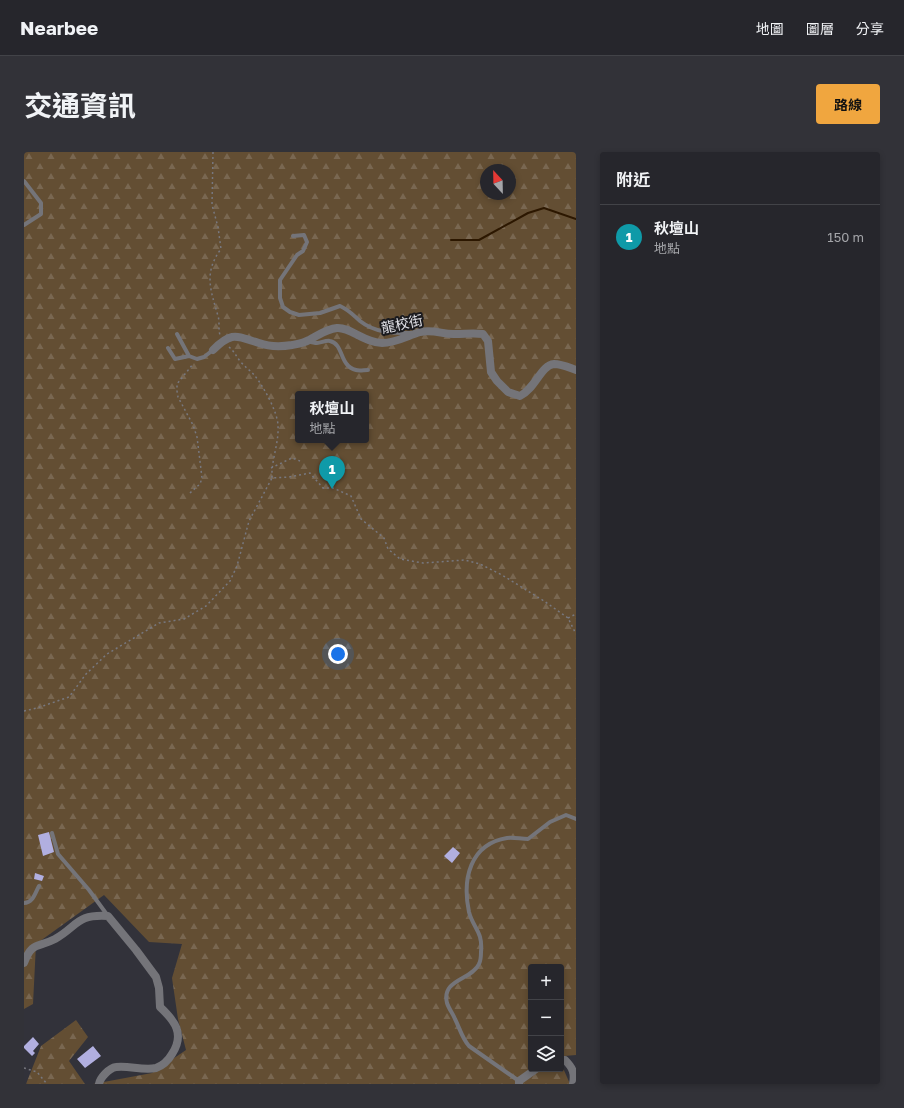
<!DOCTYPE html>
<html lang="zh-TW">
<head>
<meta charset="utf-8">
<style>
  :root { --surface:#26262c; --page:#323238; --text:#f1f3f6; --muted:#a4a5a9; --line:#424348; --accent:#f0a63f }
  body { margin:0; font-family:"Golos Text","Noto Sans TC",sans-serif; background:var(--page); color:var(--text) }
  .controls { position:absolute; right:12px; bottom:12px; display:grid; overflow:hidden; border-radius:4px; box-shadow:0 2px 6px #0003 }
  .controls button { width:36px; height:36px; display:grid; place-items:center; padding:0; border:0; border-bottom:1px solid var(--line); background:var(--surface); color:var(--text); font:20px sans-serif }
  .compass { position:absolute; left:456px; top:12px; width:36px; height:36px; border-radius:50%; background:var(--surface); box-shadow:0 2px 6px #0003; rotate:338deg }
  .you { position:absolute; left:314px; top:502px; width:14px; height:14px; margin:-10px; border:3px solid #fff; border-radius:50%; background:#1a73e8; box-shadow:0 0 0 6px #1a73e833 }
  .badge { display:grid; place-items:center; width:26px; height:26px; border-radius:50%; background:var(--accent); color:#fff; font-size:13px; font-weight:700 }
  .pin { position:absolute; translate:-50% -33px; filter:drop-shadow(0 1px 2px #0008) }
  .pin::after { content:''; position:absolute; top:21px; width:14px; height:12px; background:inherit; clip-path:polygon(0 0,100% 0,50% 100%) }
  .popup { position:absolute; left:271px; top:239px; width:74px; height:52px; box-sizing:border-box; display:grid; place-content:center; border-radius:4px; background:var(--surface); filter:drop-shadow(0 1px 3px #0005); font-size:13px; white-space:nowrap; color:var(--muted) }
  .popup b { font-size:15px; color:var(--text) }
  .popup::after { content:''; position:absolute; left:50%; top:100%; margin-left:-8px; border:8px solid transparent; border-top-color:var(--surface) }
  .list { margin:0; padding:0; list-style:none }
  h2 { display:flex; justify-content:space-between; align-items:center; height:52px; margin:0; padding:0 16px; font-size:17px }
  h2 small { font-size:13px; font-weight:400; color:var(--muted) }
  .list li { display:grid; grid-template-columns:26px 1fr auto; gap:12px; align-items:center; box-sizing:border-box; height:64px; padding:0 16px; border-top:1px solid var(--line) }
  .list b { display:block; font-size:15px; white-space:nowrap }
  .list p { margin:0; font-size:13px; white-space:nowrap; color:var(--muted) }
  .list em { font-size:13px; font-style:normal; color:var(--muted) }
  .icon { flex:none; width:22px; height:22px; fill:none; stroke:currentColor; stroke-width:2; stroke-linecap:round; stroke-linejoin:round }
  .map { position:relative; flex:none; width:552px; height:932px; overflow:hidden; border-radius:4px }
  header { display:flex; align-items:center; gap:24px; box-sizing:border-box; height:56px; padding:0 20px; background:var(--surface); border-bottom:1px solid var(--line) }
  header strong { font-size:19px }
  nav { display:flex; gap:22px; margin-inline-start:auto; font-size:14px }
  .intro { display:flex; align-items:center; justify-content:space-between; box-sizing:border-box; height:96px; padding:0 24px }
  h1 { margin:0; font-size:28px }
  .button { padding:10px 18px; border-radius:4px; background:var(--accent); color:#111; font-size:14px; font-weight:700 }
  main { display:flex; gap:24px; padding:0 24px }
  aside { flex:1; background:var(--surface); border-radius:4px; box-shadow:0 2px 6px #0003 }
  .map>svg:first-child { display:block }
  .forest { fill:url(#forest-firs); fill-rule:evenodd }
  .lines { fill:none; stroke-linecap:round; stroke-linejoin:round }
  .stream { stroke:#2c1700; stroke-width:2 }
  .building { fill:#b1afe0 }
  .path { stroke:#78787f; stroke-width:1.5; stroke-dasharray:2 3; stroke-linecap:butt }
  .service { stroke:#747479; stroke-width:4 }
  .minor { stroke:#747479; stroke-width:8 }
  .labels { text-anchor:middle; stroke-width:4; stroke-linejoin:round; paint-order:stroke }
  .street-label { font-size:14px; fill:#e0e0e6; stroke:#1a1a1e }
</style>
</head>
<body>
<header>
<strong>Nearbee</strong>
<nav><a>地圖</a><a>圖層</a><a>分享</a></nav>
</header>
<div class="intro"><h1>交通資訊</h1><a class="button">路線</a></div>
<main>
<div class="map">
<svg width="552" height="932" viewBox="0 0 552 932">
  <defs>
    <pattern id="forest-firs" width="22" height="20" patternUnits="userSpaceOnUse"><rect width="22" height="20" fill="#634e33"/><path d="M5 1l3.5 6h-7zM16 11l3.5 6h-7z" fill="#796751"/></pattern>
  </defs>
  <rect width="100%" height="100%" fill="#32323a"/>
  <!-- forest -->
  <path class="forest" d="M0 0H552V903L540 904 539 916 546 932H69L128 921 162 898 154 867 148 826 158 792 125 790 80 743 12 792 9 852 0 857ZM462 18H486V42H462ZM274 242H342V288H274ZM507 815H537V917H507Z
    M52 868 64 885 45 909 61 932H2L17 894Z"/>
  <g class="lines">
    <!-- stream -->
    <path class="stream" d="M427 88H455L504 61 520 56 552 67"/>
  </g>
  <!-- building -->
  <path class="building" d="M25 680 30 700 19 704 14 683Z
    M429 695 436 701 428 711 420 704Z
    M11 721 20 724 18 729 10 727Z
    M9 885 15 892 9 899 11 901 8 904 0 896V894Z
    M69 894 77 904 61 916 53 907Z"/>
  <g class="lines">
    <!-- path -->
    <path class="path" d="M189 0 188 53 194 75 197 97C179 121 187 139 194 164 196 170 194 177 196 183
      M205 195C210 199 212 204 216 209 221 215 227 219 231 224 240 235 254 261 254 274 255 292 247 308 248 326
      M247 316 268 306 276 309
      M166 341 176 332 178 326 175 301 173 285 169 273 154 245 153 239V232L169 212
      M544 466 552 462
      M0 559 13 556 45 545 62 522 83 502 135 471 160 467 182 454 206 429 213 414 225 369 248 326 265 325 286 321 299 336H309L327 344 337 367 360 386 364 397 376 407 399 411 441 408 456 412 478 423 520 449 544 466 552 482
      M0 916 13 920 23 932"/>
    <!-- service -->
    <path class="service" d="M0 29 17 51V62L0 73
      M269 84 280 83 283 90 279 99 273 103 256 128V146L259 155 266 160 275 163 296 161 316 154C325 158 329 163 336 169 351 181 369 181 387 181
      M153 182 165 204 173 207 180 205 189 198
      M284 189C287 190 291 191 293 191 297 191 302 188 306 189 320 192 315 214 332 218 335 219 340 218 344 218
      M144 196 151 207 165 204
      M28 681 34 702 65 738 84 764
      M0 751C9 751 11 741 15 734
      M495 929 445 894C438 886 436 877 431 867 429 862 425 857 423 851 417 827 448 828 455 812 457 808 457 803 457 800 459 779 449 776 445 760 438 727 446 692 483 686 489 685 497 687 504 687L526 670 542 663 552 667"/>
    <!-- minor -->
    <path class="minor" d="M189 198C208 179 212 184 235 191 246 195 256 195 268 193 273 192 280 191 285 188 295 183 302 177 313 176 326 175 341 191 358 191 372 191 383 184 396 180 411 177 419 183 432 182 441 182 449 181 459 182L464 189 467 220 473 229 484 240 496 244C511 237 517 213 530 212 538 212 546 216 552 218
      M0 811C8 789 14 796 31 787 54 774 52 762 84 764L112 798 132 825 135 836 136 855C151 869 161 882 148 902 144 909 140 913 132 916 119 919 104 913 92 915 85 916 76 926 75 932
      M537 909 541 908C549 916 551 921 549 932
      M495 932V929L512 917"/>
  </g>
  <g class="labels">
    <!-- street labels -->
    <g class="street-label">
      <text transform="translate(378 172) rotate(-12)" y="5">龍校街</text>
    </g>
  </g>
</svg>
<div class="controls">
<button>+</button>
<button>−</button>
<button><svg class="icon" aria-label="layers" viewBox="0 0 24 24"><path d="M12 4l9 5-9 5-9-5zM3 14l9 5 9-5"/></svg></button>
</div>
<svg class="compass" viewBox="-18 -18 36 36"><path d="M0-13l5 13h-10z" fill="#e53935"/><path d="M0 13l5-13h-10z" fill="#a4a5a9"/></svg>
<div class="you"></div>
<div class="pin badge" style="left:308px;top:337px;background:#0f9aa8">1</div>
<div class="popup"><b>秋壇山</b>地點</div>
</div>
<aside>
<h2>附近<small></small></h2>
<ul class="list">
<li><span class="badge" style="background:#0f9aa8">1</span><div><b>秋壇山</b><p>地點</p></div><em>150 m</em></li>
</ul>
</aside>
</main>
</body>
</html>
